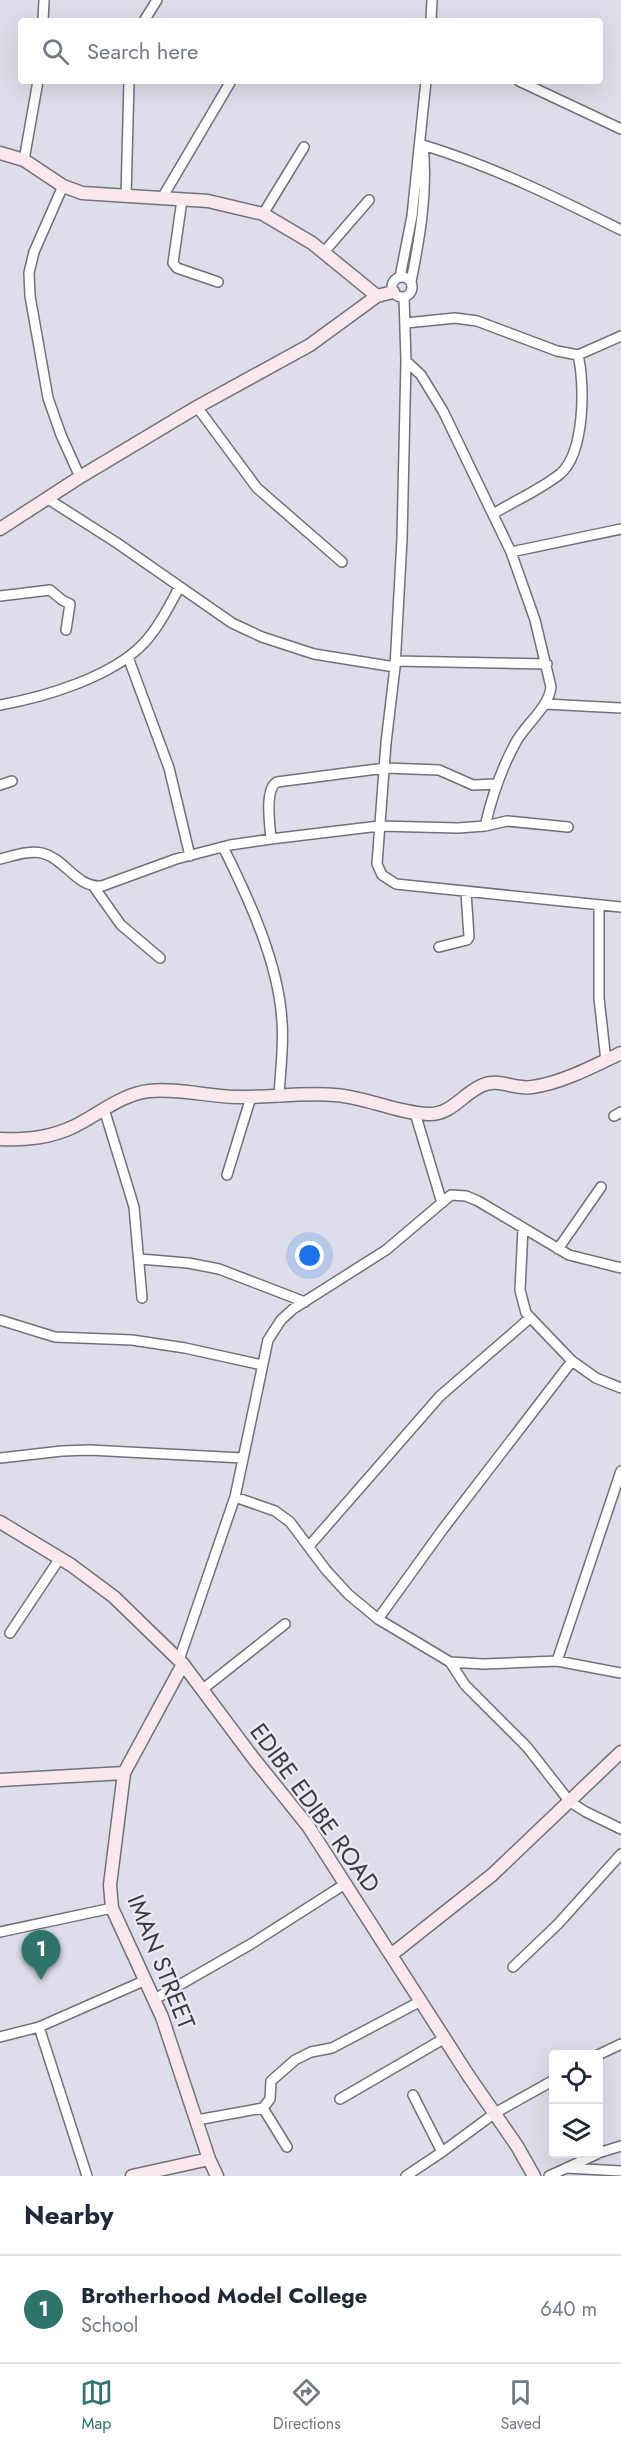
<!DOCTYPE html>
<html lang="en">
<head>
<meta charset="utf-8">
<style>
  :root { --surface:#fff; --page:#f6f6f7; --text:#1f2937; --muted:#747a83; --line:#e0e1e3; --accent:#2e746a }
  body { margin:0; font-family:Jost,sans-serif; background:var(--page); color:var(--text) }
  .controls { position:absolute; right:18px; bottom:18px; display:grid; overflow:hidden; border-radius:6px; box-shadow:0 6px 24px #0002 }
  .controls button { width:54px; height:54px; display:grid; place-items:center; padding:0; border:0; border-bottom:2px solid var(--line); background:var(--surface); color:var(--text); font:30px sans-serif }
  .you { position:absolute; left:310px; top:1256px; width:21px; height:21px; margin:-15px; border:4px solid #fff; border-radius:50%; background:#1a73e8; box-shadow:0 0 0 9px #1a73e833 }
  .badge { display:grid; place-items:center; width:39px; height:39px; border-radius:50%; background:var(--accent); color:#fff; font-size:20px; font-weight:700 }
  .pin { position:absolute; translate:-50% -50px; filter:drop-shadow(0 2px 3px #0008) }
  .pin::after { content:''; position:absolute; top:32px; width:21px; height:18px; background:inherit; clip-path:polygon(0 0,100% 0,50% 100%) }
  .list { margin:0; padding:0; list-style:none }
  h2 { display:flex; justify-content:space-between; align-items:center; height:78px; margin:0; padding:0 24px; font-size:26px }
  h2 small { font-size:20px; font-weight:400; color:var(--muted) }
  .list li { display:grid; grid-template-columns:39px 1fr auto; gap:18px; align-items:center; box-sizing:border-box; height:108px; padding:0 24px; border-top:2px solid var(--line) }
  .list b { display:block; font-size:22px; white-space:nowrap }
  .list p { margin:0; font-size:20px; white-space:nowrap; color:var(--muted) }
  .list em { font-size:20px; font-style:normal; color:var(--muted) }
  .icon { flex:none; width:33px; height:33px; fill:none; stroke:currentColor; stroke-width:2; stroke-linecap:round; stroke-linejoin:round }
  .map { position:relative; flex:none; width:621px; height:2176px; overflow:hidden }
  .search { position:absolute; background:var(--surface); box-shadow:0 6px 24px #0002; left:18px; right:18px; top:18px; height:66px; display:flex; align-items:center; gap:15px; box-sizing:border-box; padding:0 21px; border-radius:6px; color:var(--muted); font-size:22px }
  .sheet { height:186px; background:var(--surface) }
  nav { display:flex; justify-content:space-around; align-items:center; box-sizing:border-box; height:84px; border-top:2px solid var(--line); background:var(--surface); font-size:16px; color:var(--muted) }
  nav a { display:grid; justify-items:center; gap:3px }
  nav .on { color:var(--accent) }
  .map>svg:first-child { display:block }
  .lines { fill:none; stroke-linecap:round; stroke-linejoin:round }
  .street-casing { stroke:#70717a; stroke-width:12 }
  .secondary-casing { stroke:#70717a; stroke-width:15 }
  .street { stroke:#fff; stroke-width:9 }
  .secondary { stroke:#fbe8ec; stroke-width:12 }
  .labels { text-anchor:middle; stroke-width:4.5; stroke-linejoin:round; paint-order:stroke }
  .street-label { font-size:24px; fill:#3b3b40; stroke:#eaebf6 }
</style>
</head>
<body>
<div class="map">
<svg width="621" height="2176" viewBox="0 0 621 2176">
  <rect width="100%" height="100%" fill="#dddee9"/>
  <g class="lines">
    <!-- street casing -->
    <g class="street-casing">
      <path id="street" d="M43 21 44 0
        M144 21 157 0
        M431 21 432 0
        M519 81 621 129
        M423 145C492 166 557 198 621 230
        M24 160 38 81
        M63 186 34 252 29 273 30 296 48 398 61 435 80 477
        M126 197 129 81
        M162 198 231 81
        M182 200 173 263 177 268 218 282
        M263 214 304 147
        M324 252 369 200
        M392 287a10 10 0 1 1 20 0a10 10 0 1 1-20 0Z
        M400 277 412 216 426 81
        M411 282C420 236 428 192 423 145
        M404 297 406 361 402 539 395 667 386 743 377 864 382 875 396 884 621 907
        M406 323 455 318 477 321 557 351 578 355 621 336
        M406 361 421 375 443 411 511 552 535 620 551 687C549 707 526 724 516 742 501 769 492 796 485 826
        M197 407 257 488 342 562
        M48 499 117 543 232 623 262 637 314 654 395 667
        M493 514C514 501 540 490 560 474 585 453 585 384 578 355
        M511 552 621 529
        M0 596 50 590 62 600 70 604 66 630
        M128 657 169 768 190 856
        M395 661 547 664
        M545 704 621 708
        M0 705C45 697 112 677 144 643 159 627 169 606 179 588
        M0 785 12 781
        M271 839C270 825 264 789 277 782L385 768 439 770 473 785 497 784
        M223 847C249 899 279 964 282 1022 284 1047 280 1072 279 1097
        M0 859C13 856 29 850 42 853 66 859 76 888 102 886L176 859 230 845 271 839 379 826 458 828 485 826 507 821 568 827
        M94 887 121 925 160 958
        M599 905V998L606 1061
        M439 947 467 940 469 937 466 892
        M104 1109 134 1207 142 1298
        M415 1113 442 1203
        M614 1116 621 1112
        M227 1175 251 1097
        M523 1228 520 1290 526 1313 572 1361 596 1378 621 1388
        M558 1249 601 1187
        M140 1259 188 1263 219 1269 305 1302
        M0 1320 55 1337 132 1340 185 1348 262 1365
        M0 1458 62 1451 89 1450 243 1458
        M235 1497 275 1511 290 1522 326 1570 348 1594 378 1619 450 1662 483 1664 557 1661 621 1673
        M310 1545 440 1396 530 1318
        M378 1619 443 1529 572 1361
        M10 1633 60 1558
        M179 1660 235 1497 268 1340 281 1320 293 1309 386 1250 451 1195 466 1196 478 1201 569 1255 621 1268
        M557 1661 621 1471
        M450 1662 465 1685 527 1747 570 1802 586 1812 621 1829
        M203 1689 285 1624
        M0 1932 112 1908
        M513 1967 558 1924 621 1854
        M155 1999 251 1944 345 1884
        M39 2027 87 2176
        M0 2037 39 2027 146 1980
        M598 2055 621 2044
        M413 2095 442 2152
        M340 2099 445 2038
        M263 2108 287 2147
        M197 2120 263 2108 270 2099 271 2081 295 2060 311 2052 332 2048 421 2001
        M598 2153 621 2146
        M566 2168 621 2171
        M406 2176 442 2152 495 2113 554 2080
        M549 2176 597 2154"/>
    </g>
    <!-- secondary casing -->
    <g class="secondary-casing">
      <path id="secondary" d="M0 153 24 160 63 186 82 193 208 201 263 214 312 243 377 296
        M0 529 80 477 197 407 310 345 377 296 393 292
        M0 1139C27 1140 50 1138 75 1126 99 1114 122 1094 149 1091 177 1088 206 1096 235 1097 268 1098 302 1092 335 1095 366 1097 396 1113 428 1114 452 1115 463 1093 483 1085 498 1078 516 1090 532 1087 562 1083 594 1066 621 1053
        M0 1522 71 1565 114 1597 183 1664 254 1759 308 1826 468 2075 517 2146 534 2176
        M183 1664 124 1773 110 1885 112 1908 162 2017 209 2159 217 2176
        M0 1780 124 1773
        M391 1955 492 1875 621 1752
        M132 2176 209 2159"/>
    </g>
    <!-- street -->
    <use href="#street" class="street"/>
    <!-- secondary -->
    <use href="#secondary" class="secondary"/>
  </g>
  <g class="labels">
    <!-- street labels -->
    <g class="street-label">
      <text transform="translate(315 1808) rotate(54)" y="8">EDIBE EDIBE ROAD</text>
      <text transform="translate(161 1962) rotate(68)" y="8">IMAN STREET</text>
    </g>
  </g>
</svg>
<div class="controls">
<button><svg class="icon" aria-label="locate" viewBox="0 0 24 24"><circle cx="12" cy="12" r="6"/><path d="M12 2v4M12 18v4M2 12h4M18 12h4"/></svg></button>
<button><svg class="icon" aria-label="layers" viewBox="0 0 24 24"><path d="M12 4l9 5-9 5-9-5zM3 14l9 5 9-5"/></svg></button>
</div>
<div class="you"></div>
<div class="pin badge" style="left:41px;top:1980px">1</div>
<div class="search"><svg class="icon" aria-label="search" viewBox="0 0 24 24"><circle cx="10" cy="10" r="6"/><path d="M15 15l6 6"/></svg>Search here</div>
</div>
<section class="sheet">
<h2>Nearby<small></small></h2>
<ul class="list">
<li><span class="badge">1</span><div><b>Brotherhood Model College</b><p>School</p></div><em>640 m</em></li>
</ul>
</section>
<nav>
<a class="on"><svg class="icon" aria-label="map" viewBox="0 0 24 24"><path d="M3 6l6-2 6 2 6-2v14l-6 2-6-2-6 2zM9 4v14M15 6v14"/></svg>Map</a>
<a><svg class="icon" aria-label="directions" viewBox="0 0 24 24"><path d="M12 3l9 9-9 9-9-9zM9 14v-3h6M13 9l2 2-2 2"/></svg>Directions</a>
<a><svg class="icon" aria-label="saved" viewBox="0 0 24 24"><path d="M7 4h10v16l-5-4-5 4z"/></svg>Saved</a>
</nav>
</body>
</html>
